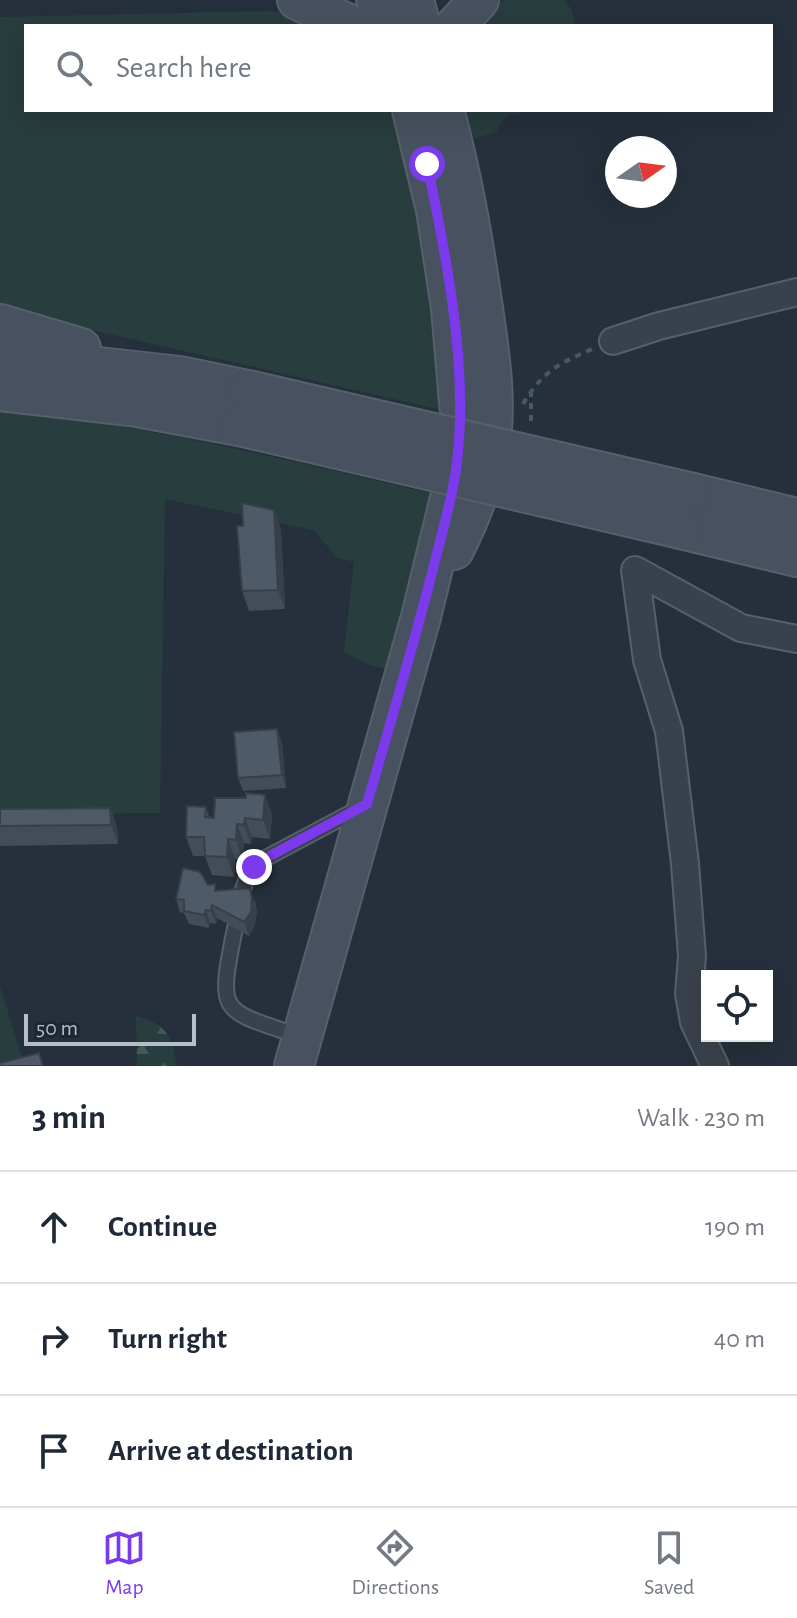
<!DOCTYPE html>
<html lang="en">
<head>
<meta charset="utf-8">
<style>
  :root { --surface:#fff; --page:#f2f2f3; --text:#1f2937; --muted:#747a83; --line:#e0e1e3; --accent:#7c3aed }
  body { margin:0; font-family:"Alegreya Sans",sans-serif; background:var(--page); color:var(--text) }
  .controls { position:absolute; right:24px; bottom:24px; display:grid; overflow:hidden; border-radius:0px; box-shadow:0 8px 32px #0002 }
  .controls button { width:72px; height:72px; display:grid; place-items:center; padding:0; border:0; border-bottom:2px solid var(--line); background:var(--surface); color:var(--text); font:40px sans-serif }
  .compass { position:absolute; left:605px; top:136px; width:72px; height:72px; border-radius:50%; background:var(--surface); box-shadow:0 8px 32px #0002; rotate:76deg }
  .scale { position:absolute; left:24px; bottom:20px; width:172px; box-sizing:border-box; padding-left:8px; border:4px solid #b5bdc8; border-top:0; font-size:22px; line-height:28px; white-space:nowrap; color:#b5bdc8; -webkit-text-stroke:6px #1e2731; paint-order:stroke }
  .stop { position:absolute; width:24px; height:24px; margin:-18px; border:6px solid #7c3aed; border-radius:50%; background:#fff }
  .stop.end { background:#7c3aed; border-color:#fff; box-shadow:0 2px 8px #0008 }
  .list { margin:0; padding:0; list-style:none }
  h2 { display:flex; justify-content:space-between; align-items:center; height:104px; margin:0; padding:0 32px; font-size:34px }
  h2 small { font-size:26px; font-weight:400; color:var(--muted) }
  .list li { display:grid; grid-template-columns:52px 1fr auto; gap:24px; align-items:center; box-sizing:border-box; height:112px; padding:0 32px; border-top:2px solid var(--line) }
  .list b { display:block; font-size:30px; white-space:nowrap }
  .list em { font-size:26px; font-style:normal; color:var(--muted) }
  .icon { flex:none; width:44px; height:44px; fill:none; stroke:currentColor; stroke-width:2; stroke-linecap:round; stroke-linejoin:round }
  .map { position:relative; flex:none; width:797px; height:1066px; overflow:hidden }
  .search { position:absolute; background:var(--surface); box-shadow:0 8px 32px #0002; left:24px; right:24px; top:24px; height:88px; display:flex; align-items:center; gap:20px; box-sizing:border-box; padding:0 28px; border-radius:0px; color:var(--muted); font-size:30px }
  .sheet { height:440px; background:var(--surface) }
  nav { display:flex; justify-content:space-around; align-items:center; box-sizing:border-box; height:112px; border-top:2px solid var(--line); background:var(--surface); font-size:22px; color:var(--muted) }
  nav a { display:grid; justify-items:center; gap:4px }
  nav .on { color:var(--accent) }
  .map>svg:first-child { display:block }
  .green { fill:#283d3e }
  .forest { fill:url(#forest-firs) }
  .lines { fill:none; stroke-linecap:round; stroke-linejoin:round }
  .lane-casing { stroke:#57606a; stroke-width:18 }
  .street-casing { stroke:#57606a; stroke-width:30 }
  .secondary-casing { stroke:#57606a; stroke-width:42 }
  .path { stroke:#475a5c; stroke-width:4; stroke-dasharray:6 6; stroke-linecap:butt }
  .lane { stroke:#39424c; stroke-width:14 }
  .street { stroke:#39424c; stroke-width:26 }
  .secondary { stroke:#47515f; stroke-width:38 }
  .secondary-bridge-casing { stroke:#57606a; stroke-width:42; stroke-linecap:butt }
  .secondary-bridge { stroke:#47515f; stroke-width:38 }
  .wall { fill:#434d59 }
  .shaded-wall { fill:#373f48 }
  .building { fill:#4e5a67; stroke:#373f48; stroke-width:2 }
  .route { stroke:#7c3aed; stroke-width:10 }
</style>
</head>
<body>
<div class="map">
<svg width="797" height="1066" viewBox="0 0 797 1066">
  <defs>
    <pattern id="forest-firs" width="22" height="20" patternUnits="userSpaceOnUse" patternTransform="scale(2)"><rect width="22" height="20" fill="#283d3e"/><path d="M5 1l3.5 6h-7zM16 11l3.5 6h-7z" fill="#455758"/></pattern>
  </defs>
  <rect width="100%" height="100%" fill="#25303c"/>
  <!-- green -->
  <path class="green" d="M504 0H564L572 10 575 26H474Z
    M271 11 297 14 331 26H26V110H396L417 187 446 411 0 309V17Z
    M457 110H530V111L505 117 496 132 466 141Z
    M0 408C148 426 293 461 438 495L389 668C372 669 358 660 344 651L354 562 337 558 314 530 165 499 160 813 0 814Z
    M0 986 24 1064 0 1066Z"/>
  <!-- forest -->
  <path class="forest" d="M136 1016C169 1026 170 1034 177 1066H137Z"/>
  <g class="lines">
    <!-- lane casing -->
    <g class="lane-casing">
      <path id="lane" d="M240 903C244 881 248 871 266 858L360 808
        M235 928C217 1017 220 1009 302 1037"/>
    </g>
    <!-- street casing -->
    <g class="street-casing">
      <path id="street" d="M613 341 659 326 797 292
        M715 1066 694 1022 689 994 692 956 685 864 669 731 647 660 635 570 741 628 797 639"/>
    </g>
    <!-- secondary casing -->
    <g class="secondary-casing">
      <path id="secondary" d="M297 0 353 26
        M376 0 385 26
        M414 0 421 26
        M455 26 479 0
        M444 110C461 171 472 232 481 295 489 349 499 405 488 459 481 492 469 520 454 550
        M0 324 81 348
        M0 356 180 376 248 390
        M0 391 137 407 239 426
        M693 493 797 518
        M685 530 797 557
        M294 1066 421 617 450 498 458 454 460 414 451 308 436 210 412 110"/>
    </g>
    <!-- path -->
    <path class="path" d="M531 391V424
      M523 404C543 371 558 364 592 349"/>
    <!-- lane -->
    <use href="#lane" class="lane"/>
    <!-- street -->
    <use href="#street" class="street"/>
    <!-- secondary -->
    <use href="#secondary" class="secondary"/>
    <!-- secondary-bridge casing -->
    <g class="secondary-bridge-casing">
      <path id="secondary-bridge" d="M248 390 693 493
        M239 426 685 530"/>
    </g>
    <!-- secondary-bridge -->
    <use href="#secondary-bridge" class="secondary-bridge"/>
  </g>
  <!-- wall -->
  <path class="wall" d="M274 510 281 530 285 609 249 611 242 591 243 526Z
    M277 729 282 743 286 788 243 791 238 778Z
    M265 795 272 814 270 839 252 837 251 844 244 843 243 859H235L234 877 212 875 205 856H193L186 837 206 807 209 817 214 818 246 798Z
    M110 808 117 827 118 844 0 846V809Z
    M208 885 218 891 255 901 257 912 255 925 249 936 217 918 216 924 210 923 209 928 189 924 184 913 180 912 176 899Z"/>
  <!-- shaded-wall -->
  <path class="shaded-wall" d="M274 510 281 530 285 609 278 590Z
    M277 729 282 743 286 788 282 775Z
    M265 795 272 814 270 839 263 820Z
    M110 808 117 827 118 844 111 825Z
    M245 818 252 837 251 844 244 825Z
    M237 824 244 843 243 859 236 840Z
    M228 839 235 859 234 877 227 857Z
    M250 888 257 912 255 925 249 936 244 922Z
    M212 905 217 918 216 924 211 911Z
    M206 910 210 923 209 928 204 915Z"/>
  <!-- building -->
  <path class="building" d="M242 503 274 510 278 590 242 591 237 526H243Z
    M277 729 282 775 238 778 234 732Z
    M246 793 265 795 263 820 245 818 244 825 237 824 236 840 228 839 227 857 205 856 204 837H186L187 806 206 807 205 817 214 818 215 798H246Z
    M110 808 111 825 0 826V809Z
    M183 868 200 872 208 885 215 884V891L250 888 252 898 251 912 244 922 212 905 211 911 206 910 204 915 184 911V900L176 899Z
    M39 1053 43 1066H0V1063Z"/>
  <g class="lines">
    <!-- route -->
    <path class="route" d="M254 867 266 858 367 804C390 724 414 645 434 565 443 528 455 490 458 452 467 360 446 254 427 164"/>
  </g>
</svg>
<div class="controls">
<button><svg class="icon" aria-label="locate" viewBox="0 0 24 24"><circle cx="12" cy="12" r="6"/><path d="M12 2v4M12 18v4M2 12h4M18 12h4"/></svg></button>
</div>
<svg class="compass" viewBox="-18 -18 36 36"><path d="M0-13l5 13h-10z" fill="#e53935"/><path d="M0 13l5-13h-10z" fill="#747a83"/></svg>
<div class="scale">50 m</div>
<div class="stop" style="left:427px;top:164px"></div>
<div class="stop end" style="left:254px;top:867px"></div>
<div class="search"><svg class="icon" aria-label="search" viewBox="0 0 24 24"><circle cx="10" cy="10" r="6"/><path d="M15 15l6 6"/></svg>Search here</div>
</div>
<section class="sheet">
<h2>3 min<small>Walk · 230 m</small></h2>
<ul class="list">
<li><svg class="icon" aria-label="ahead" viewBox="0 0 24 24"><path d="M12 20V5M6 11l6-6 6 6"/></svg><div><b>Continue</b></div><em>190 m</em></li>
<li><svg class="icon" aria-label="right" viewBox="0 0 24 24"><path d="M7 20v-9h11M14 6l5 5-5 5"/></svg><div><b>Turn right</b></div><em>40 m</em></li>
<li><svg class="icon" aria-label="arrive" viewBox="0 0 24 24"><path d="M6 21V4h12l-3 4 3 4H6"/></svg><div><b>Arrive at destination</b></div></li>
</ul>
</section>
<nav>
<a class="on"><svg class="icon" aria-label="map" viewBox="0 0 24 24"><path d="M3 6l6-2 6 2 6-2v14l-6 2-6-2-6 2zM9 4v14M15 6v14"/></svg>Map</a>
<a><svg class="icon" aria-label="directions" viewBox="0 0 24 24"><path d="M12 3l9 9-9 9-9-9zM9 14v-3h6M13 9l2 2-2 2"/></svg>Directions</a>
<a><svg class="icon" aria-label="saved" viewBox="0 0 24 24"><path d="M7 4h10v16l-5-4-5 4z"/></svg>Saved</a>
</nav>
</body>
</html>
